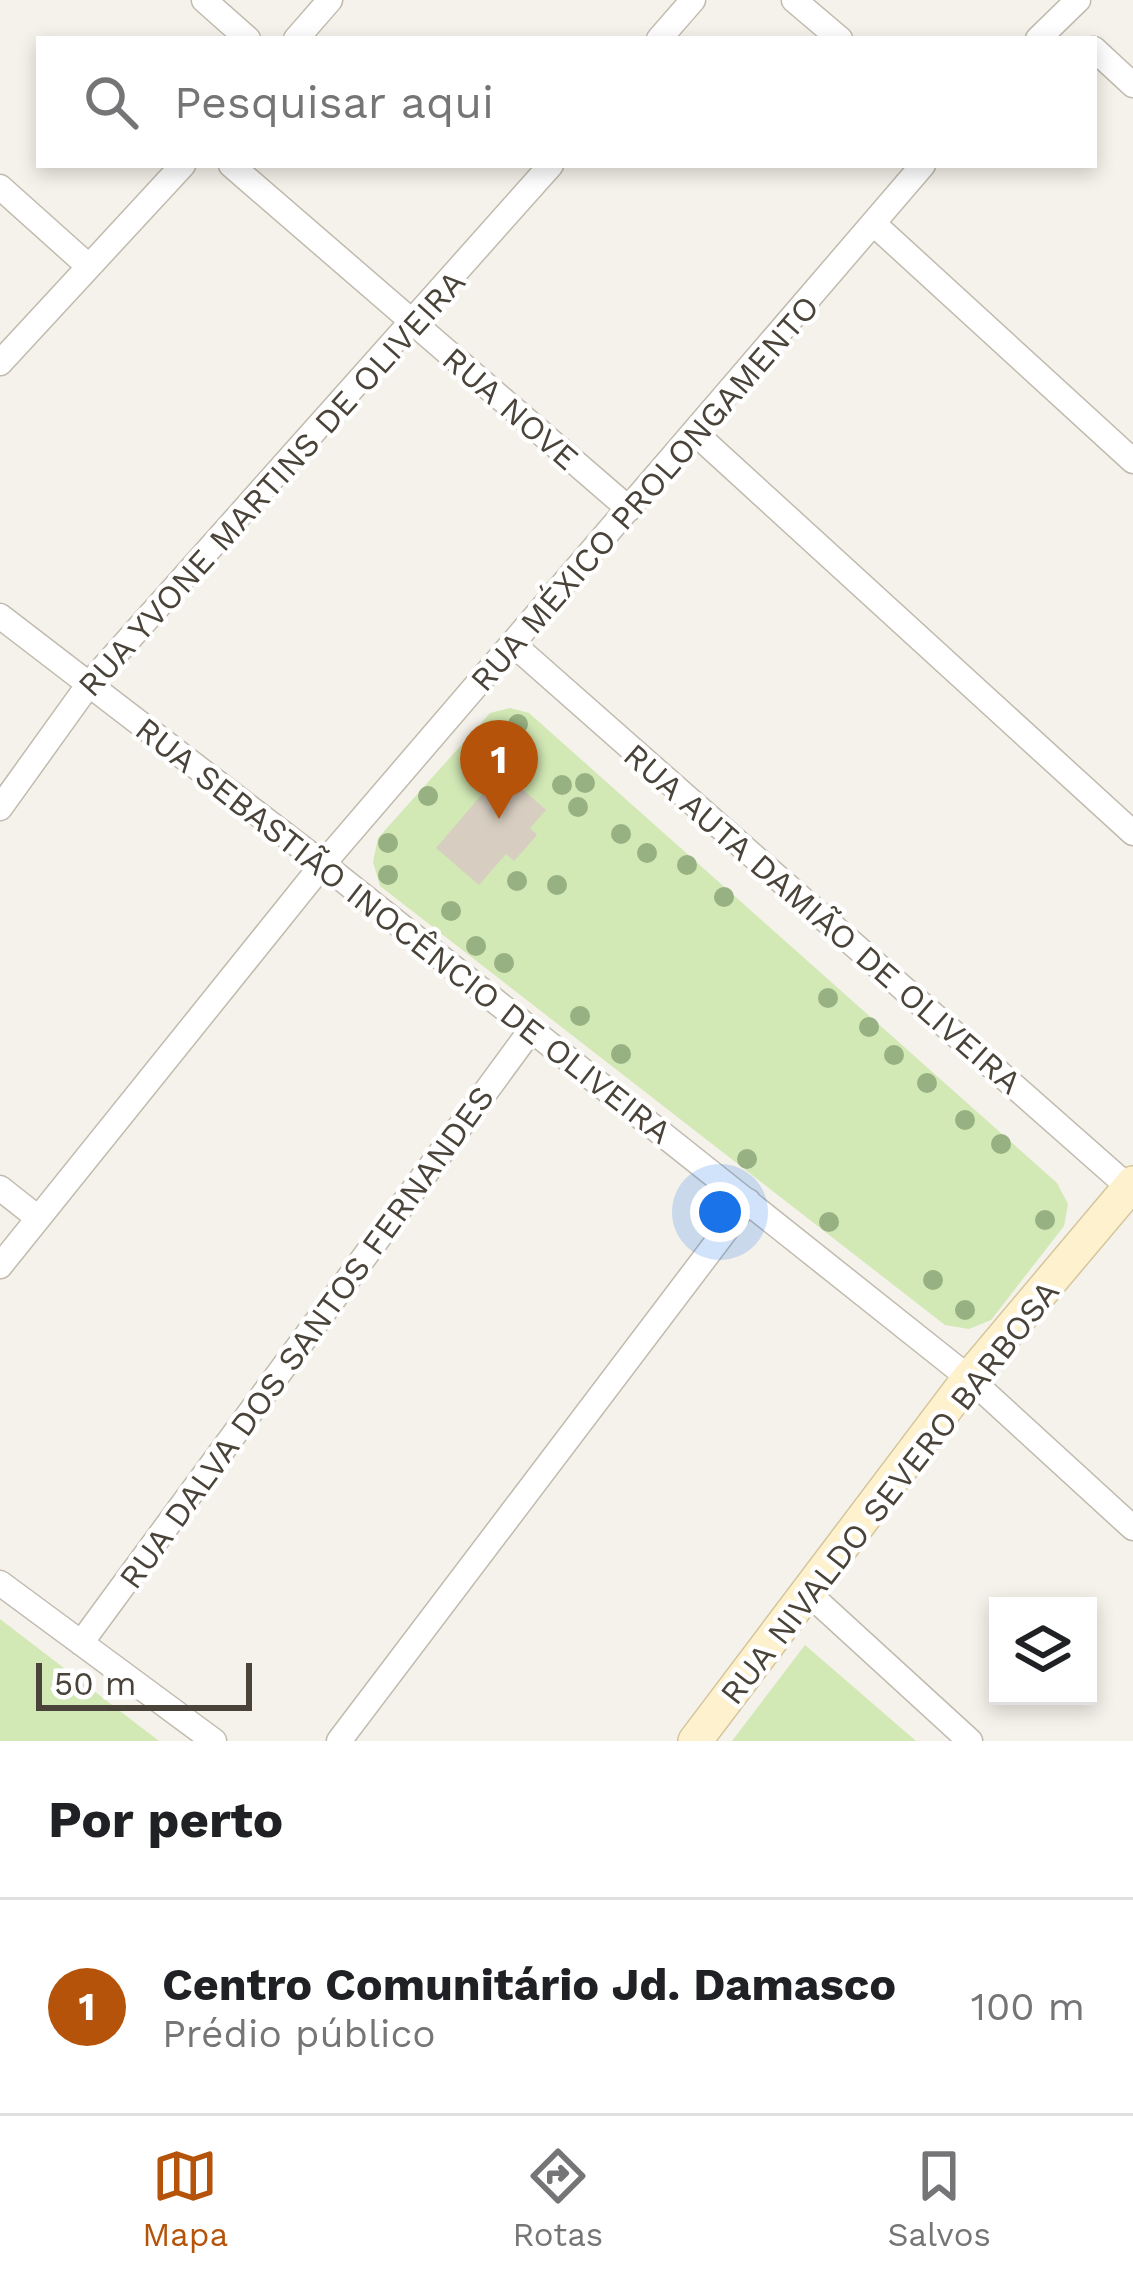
<!DOCTYPE html>
<html lang="pt">
<head>
<meta charset="utf-8">
<style>
  :root { --surface:#fff; --page:#f6f6f6; --text:#202124; --muted:#757577; --line:#e0e0e0; --accent:#b45309 }
  body { margin:0; font-family:"Work Sans",sans-serif; background:var(--page); color:var(--text) }
  .controls { position:absolute; right:36px; bottom:36px; display:grid; overflow:hidden; border-radius:0px; box-shadow:0 6px 18px #0003 }
  .controls button { width:108px; height:108px; display:grid; place-items:center; padding:0; border:0; border-bottom:3px solid var(--line); background:var(--surface); color:var(--text); font:60px sans-serif }
  .scale { position:absolute; left:36px; bottom:30px; width:216px; box-sizing:border-box; padding-left:12px; border:6px solid #4a4339; border-top:0; font-size:33px; line-height:42px; white-space:nowrap; color:#4a4339; -webkit-text-stroke:9px #fff; paint-order:stroke }
  .you { position:absolute; left:720px; top:1212px; width:42px; height:42px; margin:-30px; border:9px solid #fff; border-radius:50%; background:#1a73e8; box-shadow:0 0 0 18px #1a73e833 }
  .badge { display:grid; place-items:center; width:78px; height:78px; border-radius:50%; background:var(--accent); color:#fff; font-size:39px; font-weight:700 }
  .pin { position:absolute; translate:-50% -99px; filter:drop-shadow(0 3px 6px #0008) }
  .pin::after { content:''; position:absolute; top:63px; width:42px; height:36px; background:inherit; clip-path:polygon(0 0,100% 0,50% 100%) }
  .list { margin:0; padding:0; list-style:none }
  h2 { display:flex; justify-content:space-between; align-items:center; height:156px; margin:0; padding:0 48px; font-size:51px }
  h2 small { font-size:39px; font-weight:400; color:var(--muted) }
  .list li { display:grid; grid-template-columns:78px 1fr auto; gap:36px; align-items:center; box-sizing:border-box; height:216px; padding:0 48px; border-top:3px solid var(--line) }
  .list b { display:block; font-size:45px; white-space:nowrap }
  .list p { margin:0; font-size:39px; white-space:nowrap; color:var(--muted) }
  .list em { font-size:39px; font-style:normal; color:var(--muted) }
  .icon { flex:none; width:66px; height:66px; fill:none; stroke:currentColor; stroke-width:2; stroke-linecap:round; stroke-linejoin:round }
  .map { position:relative; flex:none; width:1133px; height:1741px; overflow:hidden }
  .search { position:absolute; background:var(--surface); box-shadow:0 6px 18px #0003; left:36px; right:36px; top:36px; height:132px; display:flex; align-items:center; gap:30px; box-sizing:border-box; padding:0 42px; border-radius:0px; color:var(--muted); font-size:45px }
  .sheet { height:372px; background:var(--surface) }
  nav { display:flex; justify-content:space-around; align-items:center; box-sizing:border-box; height:168px; border-top:3px solid var(--line); background:var(--surface); font-size:33px; color:var(--muted) }
  nav a { display:grid; justify-items:center; gap:6px }
  nav .on { color:var(--accent) }
  .map>svg:first-child { display:block }
  .green { fill:#d2e8b5 }
  .building { fill:#d7cec1 }
  .lines { fill:none; stroke-linecap:round; stroke-linejoin:round }
  .street-casing { stroke:#c1baae; stroke-width:27 }
  .secondary-casing { stroke:#d4c59c; stroke-width:36 }
  .street { stroke:#fff; stroke-width:24 }
  .secondary { stroke:#fef1cd; stroke-width:33 }
  .tree { fill:#98b182 }
  .labels { text-anchor:middle; stroke-width:9; stroke-linejoin:round; paint-order:stroke }
  .street-label { font-size:33px; fill:#4a4339; stroke:#fff }
</style>
</head>
<body>
<div class="map">
<svg width="1133" height="1741" viewBox="0 0 1133 1741">
  <rect width="100%" height="100%" fill="#f5f2eb"/>
  <!-- green -->
  <path class="green" d="M510 708 529 713 1057 1183 1068 1204 1064 1226 991 1320 969 1329 945 1325 380 886 373 862 378 838 490 713Z
    M0 1619 159 1741H0Z
    M805 1645 916 1741H732Z"/>
  <!-- building -->
  <path class="building" d="M502 771 546 810 530 828 537 835 514 861 506 854 479 885 436 848Z"/>
  <g class="lines">
    <!-- street casing -->
    <g class="street-casing">
      <path id="street" d="M204 0 248 39
        M794 0 840 39
        M296 39 330 0
        M659 39 693 0
        M1038 39 1078 0
        M1094 49 1133 85
        M231 165 629 509
        M0 187 86 264
        M874 224 1133 461
        M0 363 183 165
        M695 433 1133 833
        M0 616 323 864 969 1378 1133 1528
        M514 645 1133 1191
        M0 808 89 684 551 165
        M0 1188 38 1218
        M0 1266 323 864 923 165
        M0 1583 214 1741
        M806 1591 970 1741
        M81 1643 531 1030
        M339 1741 748 1201"/>
    </g>
    <!-- secondary casing -->
    <g class="secondary-casing">
      <path id="secondary" d="M695 1741 969 1378 1133 1183"/>
    </g>
    <!-- street -->
    <use href="#street" class="street"/>
    <!-- secondary -->
    <use href="#secondary" class="secondary"/>
  </g>
  <!-- trees -->
  <g class="tree">
    <circle cx="518" cy="724" r="10"/>
    <circle cx="585" cy="783" r="10"/>
    <circle cx="562" cy="785" r="10"/>
    <circle cx="428" cy="796" r="10"/>
    <circle cx="578" cy="807" r="10"/>
    <circle cx="621" cy="834" r="10"/>
    <circle cx="388" cy="843" r="10"/>
    <circle cx="647" cy="853" r="10"/>
    <circle cx="687" cy="865" r="10"/>
    <circle cx="388" cy="875" r="10"/>
    <circle cx="517" cy="881" r="10"/>
    <circle cx="557" cy="885" r="10"/>
    <circle cx="724" cy="897" r="10"/>
    <circle cx="451" cy="911" r="10"/>
    <circle cx="476" cy="946" r="10"/>
    <circle cx="504" cy="963" r="10"/>
    <circle cx="828" cy="998" r="10"/>
    <circle cx="580" cy="1016" r="10"/>
    <circle cx="869" cy="1027" r="10"/>
    <circle cx="621" cy="1054" r="10"/>
    <circle cx="894" cy="1055" r="10"/>
    <circle cx="927" cy="1083" r="10"/>
    <circle cx="965" cy="1120" r="10"/>
    <circle cx="1001" cy="1144" r="10"/>
    <circle cx="747" cy="1159" r="10"/>
    <circle cx="1045" cy="1220" r="10"/>
    <circle cx="829" cy="1222" r="10"/>
    <circle cx="933" cy="1280" r="10"/>
    <circle cx="965" cy="1310" r="10"/>
  </g>
  <g class="labels">
    <!-- street labels -->
    <g class="street-label">
      <text transform="translate(511 408) rotate(41)" y="12">RUA NOVE</text>
      <text transform="translate(271 483) rotate(-48)" y="12">RUA YVONE MARTINS DE OLIVEIRA</text>
      <text transform="translate(644 493) rotate(-49)" y="12">RUA MÉXICO PROLONGAMENTO</text>
      <text transform="translate(823 918) rotate(41)" y="12">RUA AUTA DAMIÃO DE OLIVEIRA</text>
      <text transform="translate(404 930) rotate(38)" y="12">RUA SEBASTIÃO INOCÊNCIO DE OLIVEIRA</text>
      <text transform="translate(306 1337) rotate(-54)" y="12">RUA DALVA DOS SANTOS FERNANDES</text>
      <text transform="translate(889 1492) rotate(-52)" y="12">RUA NIVALDO SEVERO BARBOSA</text>
    </g>
  </g>
</svg>
<div class="controls">
<button><svg class="icon" aria-label="layers" viewBox="0 0 24 24"><path d="M12 4l9 5-9 5-9-5zM3 14l9 5 9-5"/></svg></button>
</div>
<div class="scale">50 m</div>
<div class="you"></div>
<div class="pin badge" style="left:499px;top:819px">1</div>
<div class="search"><svg class="icon" aria-label="search" viewBox="0 0 24 24"><circle cx="10" cy="10" r="6"/><path d="M15 15l6 6"/></svg>Pesquisar aqui</div>
</div>
<section class="sheet">
<h2>Por perto<small></small></h2>
<ul class="list">
<li><span class="badge">1</span><div><b>Centro Comunitário Jd. Damasco</b><p>Prédio público</p></div><em>100 m</em></li>
</ul>
</section>
<nav>
<a class="on"><svg class="icon" aria-label="map" viewBox="0 0 24 24"><path d="M3 6l6-2 6 2 6-2v14l-6 2-6-2-6 2zM9 4v14M15 6v14"/></svg>Mapa</a>
<a><svg class="icon" aria-label="directions" viewBox="0 0 24 24"><path d="M12 3l9 9-9 9-9-9zM9 14v-3h6M13 9l2 2-2 2"/></svg>Rotas</a>
<a><svg class="icon" aria-label="saved" viewBox="0 0 24 24"><path d="M7 4h10v16l-5-4-5 4z"/></svg>Salvos</a>
</nav>
</body>
</html>
